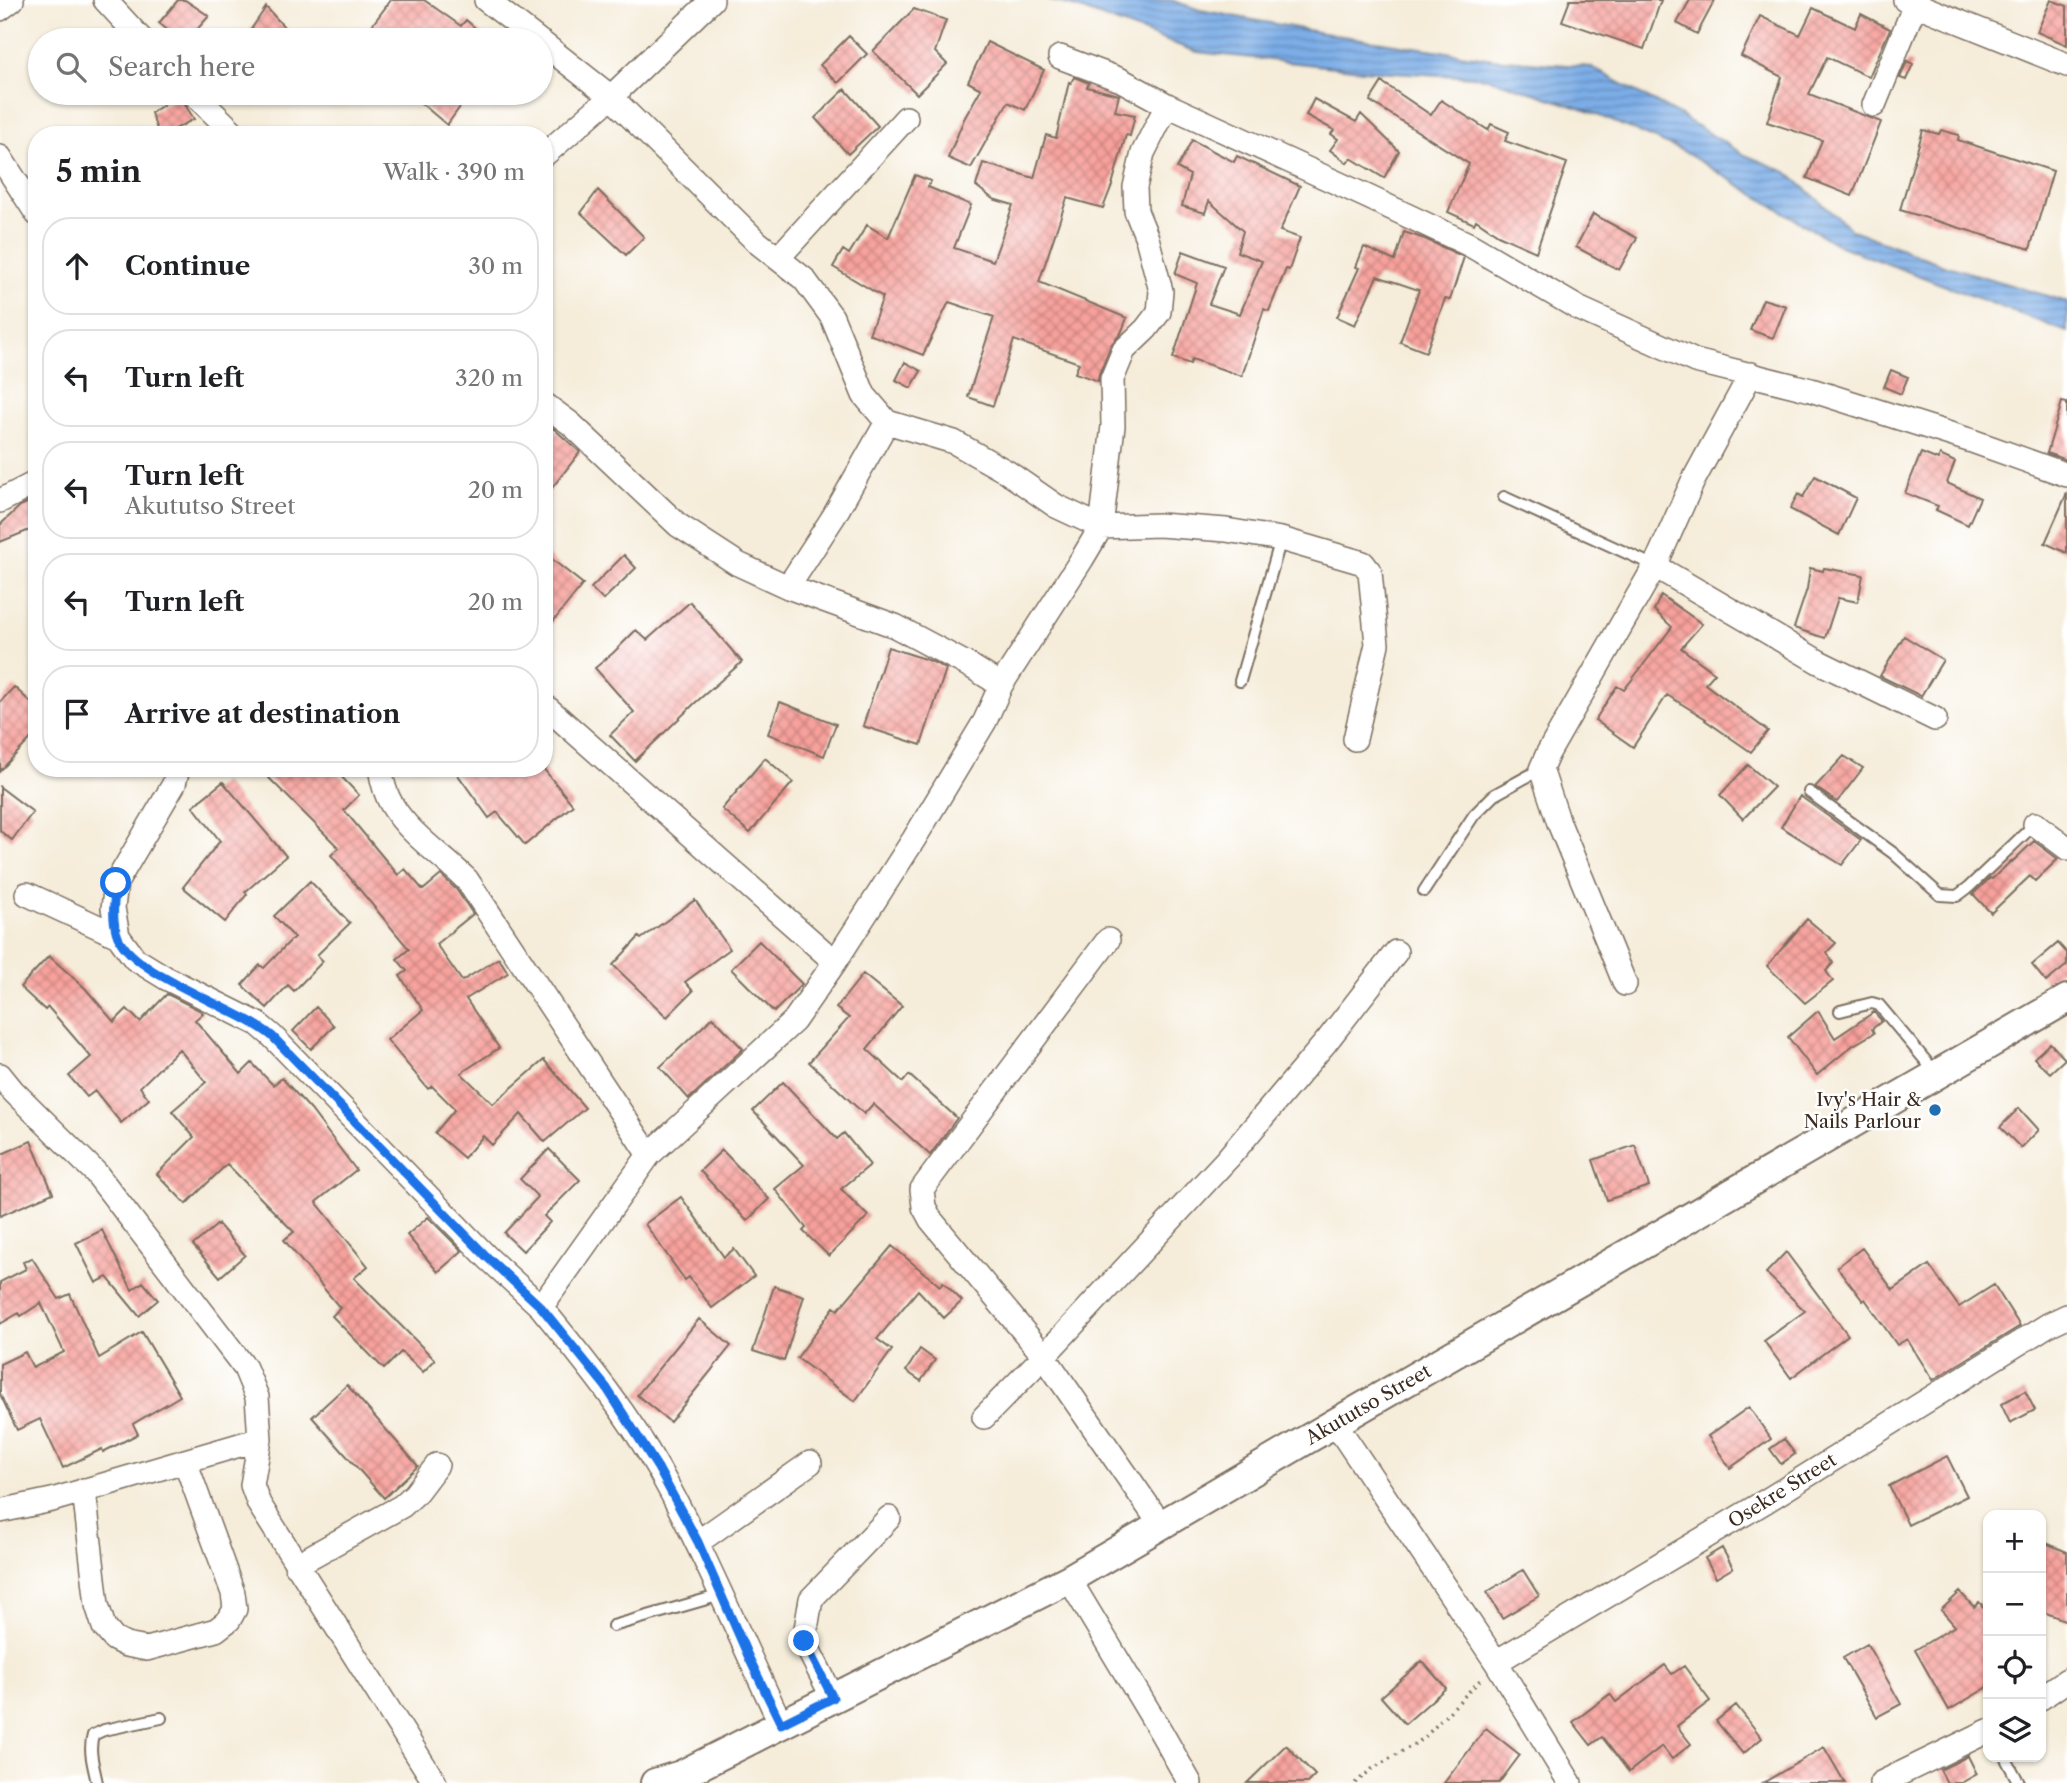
<!DOCTYPE html>
<html lang="en">
<head>
<meta charset="utf-8">
<style>
  :root { --surface:#fff; --page:#f2f2f2; --text:#202124; --muted:#757577; --line:#e0e0e0 }
  body { margin:0; font-family:"Libre Caslon Text",serif; background:var(--page); color:var(--text) }
  .controls { position:absolute; right:21px; bottom:21px; display:grid; overflow:hidden; border-radius:14px; box-shadow:0 2px 5px #0004 }
  .controls button { width:63px; height:63px; display:grid; place-items:center; padding:0; border:0; border-bottom:2px solid var(--line); background:var(--surface); color:var(--text); font:35px sans-serif }
  .stop { position:absolute; width:21px; height:21px; margin:-16px; border:5px solid #1a73e8; border-radius:50%; background:#fff }
  .stop.end { background:#1a73e8; border-color:#fff; box-shadow:0 2px 7px #0008 }
  .list { margin:0; padding:0; list-style:none }
  h2 { display:flex; justify-content:space-between; align-items:center; height:91px; margin:0; padding:0 28px; font-size:30px }
  h2 small { font-size:23px; font-weight:400; color:var(--muted) }
  .list li { display:grid; grid-template-columns:46px 1fr auto; gap:21px; align-items:center; box-sizing:border-box; height:98px; margin:0 14px 14px; padding:0 14px; border:2px solid var(--line); border-radius:28px }
  .list b { display:block; font-size:26px; white-space:nowrap }
  .list p { margin:0; font-size:23px; white-space:nowrap; color:var(--muted) }
  .list em { font-size:23px; font-style:normal; color:var(--muted) }
  .icon { flex:none; width:38px; height:38px; fill:none; stroke:currentColor; stroke-width:2; stroke-linecap:round; stroke-linejoin:round }
  .map { position:relative; flex:none; width:2067px; height:1783px; overflow:hidden }
  .search { position:absolute; background:var(--surface); box-shadow:0 2px 5px #0004; left:28px; top:28px; width:525px; height:77px; display:flex; align-items:center; gap:18px; box-sizing:border-box; padding:0 24px; border-radius:38px; color:var(--muted); font-size:26px }
  .panel { position:absolute; background:var(--surface); box-shadow:0 2px 5px #0004; left:28px; top:126px; width:525px; height:651px; border-radius:28px }
  .map>svg:first-child { display:block }
  .water { fill:url(#water-rules); stroke:#5b6c82; stroke-width:2 }
  .building { fill:url(#building-cross-hatch) }
  .lines { fill:none; stroke-linecap:round; stroke-linejoin:round }
  .service-casing { stroke:#7c6e5f; stroke-width:14 }
  .minor-casing { stroke:#7c6e5f; stroke-width:26 }
  .tertiary-casing { stroke:#7c6e5f; stroke-width:32 }
  .path { stroke:#7c6e5f; stroke-width:3.5; stroke-dasharray:2 5; stroke-linecap:butt }
  .service { stroke:#fff; stroke-width:10 }
  .minor { stroke:#fff; stroke-width:23 }
  .tertiary { stroke:#fff; stroke-width:28 }
  .route { stroke:#1a73e8; stroke-width:9 }
  .poi-dot { fill:#1f6fb2; stroke:#fff; stroke-width:2.5 }
  .labels { text-anchor:middle; stroke-width:5; stroke-linejoin:round; paint-order:stroke }
  .poi-label { font-size:19px; fill:#3b2a1e; stroke:#fff; text-anchor:end }
  .street-label { font-size:19px; fill:#3b2a1e; stroke:#fff }
</style>
</head>
<body>
<div class="map">
<svg width="2067" height="1783" viewBox="0 0 2067 1783">
  <defs>
    <pattern id="water-rules" width="6" height="5" patternUnits="userSpaceOnUse" patternTransform="scale(1.75)"><rect width="6" height="5" fill="#7bade7"/><path d="M0 2.5h6" fill="none" stroke="#668dbb"/></pattern>
    <pattern id="building-cross-hatch" width="8" height="8" patternUnits="userSpaceOnUse" patternTransform="scale(1.75)"><rect width="8" height="8" fill="#f8a19c"/><path d="M0 0l8 8M0 8l8-8" fill="none" stroke="#ca837f"/></pattern>
  </defs>
  <rect width="100%" height="100%" fill="#fff"/>
  <filter id="ink" filterUnits="userSpaceOnUse"><feTurbulence type="fractalNoise" baseFrequency=".0143" numOctaves="2"/><feDisplacementMap in="SourceGraphic" scale="14" xChannelSelector="R" yChannelSelector="G"/><feConvolveMatrix kernelMatrix="1 2 1 2 8 2 1 2 1" color-interpolation-filters="sRGB"/></filter>
  <filter id="wash" filterUnits="userSpaceOnUse"><feTurbulence type="fractalNoise" baseFrequency=".00686" numOctaves="4" result="noise"/><feDisplacementMap in="SourceGraphic" scale="28" xChannelSelector="R" yChannelSelector="G"/><feGaussianBlur stdDeviation="1.57" result="paint"/><feColorMatrix in="noise" values="0 0 0 0 0 0 0 0 0 0 0 0 0 0 0 0 0 1.4 0 .05"/><feComposite in="paint" operator="in"/></filter>
  <g filter="url(#wash)">
    <rect width="100%" height="100%" fill="#f5ecd9"/>
    <!-- water -->
    <path class="water" d="M1048 0H1171L1200 10 1323 33 1493 59 1591 67 1679 115 1745 155 1787 172 1852 230 1944 265 2067 302V332L1838 245 1681 150 1588 111 1488 78 1362 70 1197 52 1069 5Z"/>
    <g id="blocks">
      <!-- building -->
      <path class="building" d="M178 0H185L209 16 188 40H179L159 23Z
        M391 0H424L461 26 466 20 489 40H361Z
        M1570 0H1661L1644 49 1562 21Z
        M1690 0H1715L1697 34 1677 23Z
        M2051 0 2067 6V45L2037 32Z
        M266 7 285 28 279 40H244Z
        M1813 8 1855 28 1861 14 1890 29 1869 77 1827 57 1809 94 1881 122 1852 196 1807 178 1822 140 1767 122 1782 77 1741 56 1760 16 1800 35Z
        M914 9 946 20 935 52 947 64 917 94 873 51Z
        M849 36 867 54 838 83 820 65Z
        M987 42 1044 70 1025 110 1008 102 971 168 948 158 964 119 981 89 968 82Z
        M1907 61 1913 64 1906 80 1900 78Z
        M1074 77 1089 83 1087 87 1119 95 1115 111 1135 115 1130 136 1126 135 1112 185 1103 208 1067 198 1039 282 1127 318 1121 333 1111 345 1099 374 1098 381 1075 373 1079 363 1014 340 993 406 968 397 994 317 949 302 923 355 869 334 883 297 833 267 843 250 849 254 867 225 888 238 915 175 931 181 928 187 971 205 954 248 993 261 1013 205 993 199 976 186 983 163 1034 178 1046 135 1056 138 1069 82 1071 83Z
        M1382 82 1431 115 1441 100 1488 130 1491 124 1509 132 1505 141 1567 163 1536 252 1498 235 1476 220 1474 224 1448 212 1469 164 1370 101Z
        M845 89 878 126 848 154 815 118Z
        M409 93H470L447 125Z
        M179 95 194 119 164 135H159L151 113Z
        M1314 99 1356 122 1361 114 1399 151 1384 178 1351 158 1347 163 1330 150 1338 139 1331 134 1334 130 1306 115Z
        M1923 130 1939 134 1941 130 1959 135 1958 140 2053 171 2030 249 1900 210Z
        M1192 140 1234 162 1237 156 1300 186 1280 231 1300 238 1289 270 1286 269 1269 311 1264 309 1242 376 1192 359 1190 364 1173 358 1197 283 1175 274 1183 251 1224 266 1209 304 1240 314 1262 261 1237 252 1243 231 1209 201 1205 213 1182 206 1190 175 1177 168Z
        M598 190 644 237 626 255 581 213Z
        M1593 214 1637 238 1619 270 1576 247Z
        M1404 232 1425 239 1464 257 1450 300 1445 299 1426 352 1400 342 1419 290 1377 276 1355 325 1337 317 1359 268 1356 267 1364 247 1395 261Z
        M1763 299 1786 306 1773 338 1750 330Z
        M905 362 921 371 911 388 896 380Z
        M1891 370 1908 377 1901 394 1884 387Z
        M2062 402 2067 403V460L2047 453Z
        M553 428 580 452 544 498V440Z
        M1921 453 1938 460 1940 455 1955 462 1947 483 1980 498 1968 525 1936 510 1938 506 1905 493Z
        M1815 476 1856 498 1839 535 1790 509 1798 494 1803 497Z
        M2067 493V553L2045 543Z
        M29 502 37 511V527L0 542V525L20 506Z
        M544 553 583 584 544 633Z
        M624 555 636 568 603 600 591 588Z
        M1810 568 1823 571 1824 568 1863 575 1858 602 1838 598 1825 638 1794 628 1807 589Z
        M1661 595 1702 624 1681 648 1715 673 1705 684 1768 731 1751 752 1705 720 1706 719 1667 695 1633 747 1595 720 1617 686 1624 690 1672 627 1654 610Z
        M690 602 742 662 695 703 635 761 610 735 634 712 595 668 613 653 636 630 647 640Z
        M1904 636 1943 660 1921 696 1880 676Z
        M888 647 931 661 946 669 921 745 863 726Z
        M14 687 37 708V732L0 771V702Z
        M780 702 836 724 824 756 768 734Z
        M1844 756 1863 768 1837 802 1815 787Z
        M765 758 793 782 750 833 722 809Z
        M1748 765 1774 787 1743 819 1720 795Z
        M259 768H333L359 795 344 810 398 875 405 869 423 890 441 875 456 889 473 914 436 944 462 981 499 958 508 973 466 999 499 1048 461 1073 493 1104 544 1060 585 1108 545 1142 521 1114 492 1145 483 1136 464 1158 435 1133 455 1109 432 1086 428 1089 387 1040 423 1010 400 976 407 971 397 959 409 949 331 855 339 848Z
        M453 768H543L573 805 525 845 497 812 489 818Z
        M223 782 286 856 245 892 247 894 225 922 183 887 220 841 193 806Z
        M0 787 33 812 12 840 0 831Z
        M1800 796 1861 840 1842 865 1781 827Z
        M2034 841 2058 859 2035 881 2030 876 1991 913 1973 894 1990 878 1992 879 2011 861 2012 862Z
        M310 881 350 923 317 955 323 961 294 991 288 985 267 1008 242 985 260 965 264 968 294 937 274 916Z
        M695 900 730 949 685 982 693 991 667 1017 613 965 639 937 641 939Z
        M1807 919 1836 943 1827 952 1833 963 1826 971 1833 981 1805 1003 1767 966Z
        M759 941 802 984 774 1012 731 969Z
        M2058 943 2067 953V965L2046 982 2032 965Z
        M49 956 85 988 114 1022 127 1009 140 1022 167 994 201 1011 203 1013 195 1020 241 1074 252 1063 273 1085 282 1078 311 1110 356 1170 316 1202 368 1266 354 1278 435 1360 423 1372 401 1352 384 1369 332 1316 340 1308 284 1240 294 1232 227 1164 186 1204 157 1174 194 1137 172 1111 206 1082 179 1049 140 1087 149 1099 121 1123 95 1091 87 1097 69 1076 91 1057 48 1007 45 1010 20 987Z
        M863 974 902 1006 867 1049 903 1082 909 1075 957 1118 930 1155 873 1104 864 1114 809 1062 849 1018 836 1008Z
        M316 1007 334 1026 311 1049 293 1031Z
        M1818 1011 1835 1038 1874 1012 1882 1021 1872 1029 1874 1033 1852 1046 1817 1075 1788 1037Z
        M713 1017 743 1049 689 1099 660 1067Z
        M2050 1043 2065 1059 2050 1073 2034 1058Z
        M783 1082 837 1139 844 1133 870 1165 841 1189 868 1216 829 1256 803 1231 806 1228 775 1189 804 1165 753 1111Z
        M2019 1108 2039 1130 2021 1148 2000 1127Z
        M31 1141 53 1193 0 1216V1155Z
        M1635 1145 1649 1186 1607 1200 1593 1160Z
        M549 1149 580 1180 544 1216 550 1222 523 1251 504 1233 538 1197 520 1179Z
        M722 1150 769 1199 747 1221 700 1171Z
        M681 1197 724 1257 734 1249 754 1276 712 1308 689 1277 685 1280 645 1224Z
        M428 1217 462 1251 438 1272 407 1235Z
        M218 1224 245 1255 220 1277 193 1245Z
        M102 1230 132 1290 143 1282 158 1300 139 1316 107 1277 96 1283 76 1243Z
        M892 1246 940 1286 943 1282 962 1301 944 1318 918 1290 877 1339 892 1350 855 1401 797 1358 834 1307 838 1310Z
        M1862 1248 1893 1290 1929 1265 1959 1307 1994 1285 2020 1326 1933 1380 1907 1339 1897 1345 1865 1299 1863 1301 1837 1267Z
        M1786 1252 1848 1335 1791 1378 1764 1341 1805 1311 1766 1273Z
        M32 1258 59 1299 70 1294 99 1358 142 1332 180 1396 133 1424 138 1434 103 1452 102 1449 63 1468 40 1419 17 1430 0 1394V1364L25 1352 33 1368 64 1352 41 1303 21 1316 19 1313 0 1324V1282L26 1269 23 1262Z
        M774 1286 804 1296 784 1361 753 1351Z
        M699 1319 731 1346 670 1422 637 1395Z
        M920 1349 935 1360 921 1381 906 1371Z
        M347 1385 418 1466 384 1498 312 1417Z
        M2025 1391 2035 1410 2010 1423 2001 1404Z
        M1749 1407 1771 1439 1730 1468 1708 1436Z
        M1784 1439 1795 1454 1781 1464 1770 1449Z
        M1947 1456 1967 1496 1908 1525 1889 1486Z
        M2041 1541 2067 1552V1621L2041 1611Z
        M1722 1548 1733 1568 1716 1578 1705 1558Z
        M1523 1570 1539 1596 1502 1618 1487 1592Z
        M1960 1592 1974 1607 1979 1602 1988 1612V1687L1949 1710 1915 1650 1955 1626 1941 1610Z
        M1867 1644 1901 1704 1877 1717 1843 1658Z
        M1422 1661 1446 1688 1405 1724 1381 1697Z
        M1665 1665 1672 1674 1684 1666 1710 1701 1677 1726 1691 1744 1672 1759 1662 1746 1629 1772 1602 1737 1591 1745 1573 1722 1610 1694 1616 1702Z
        M1736 1705 1762 1738 1743 1754 1716 1721Z
        M1486 1728 1520 1755 1499 1783H1444Z
        M1286 1745 1315 1775 1307 1783H1247Z
        M1824 1747 1845 1783H1763Z
        M1968 1756 1977 1774 1961 1783H1947L1940 1770Z"/>
    </g>
  </g>
  <g filter="url(#ink)">
    <use href="#blocks" fill-opacity="0" stroke="#7c6e5f" stroke-width="2"/>
    <g class="lines">
      <!-- service casing -->
      <g class="service-casing">
        <path id="service" d="M1504 497 1655 566
          M1240 681 1281 539
          M1809 792 1893 853 1940 895 1957 896 1969 887 2035 824
          M1424 891 1474 815 1494 795 1541 769
          M1840 1011 1872 1003 1879 1005 1935 1072
          M613 1626 721 1595
          M2005 1757 2019 1783
          M97 1783C94 1767 88 1751 93 1735L104 1730 161 1718"/>
      </g>
      <!-- minor casing -->
      <g class="minor-casing">
        <path id="minor" d="M105 0 142 40
          M486 0 538 40
          M1905 0 2067 65
          M0 9 12 0
          M541 42 611 97 757 242 804 279 832 317 864 395 887 422 954 442 1007 472 1056 506 1101 527 1159 525 1226 530 1281 539 1363 563 1370 572 1377 644 1355 739
          M1060 57 1121 80 1167 105 1368 197 1470 245 1578 308 1695 361 1811 390 1972 441 2067 475
          M193 93 236 135
          M1874 105 1917 0
          M544 155 611 97 712 0
          M0 157 37 214
          M778 258 906 118
          M544 404 571 424 678 525 738 564 788 587 895 626 972 667 1001 685 985 721 914 839 835 962 794 1021 649 1155 541 1307C583 1359 626 1411 659 1470 705 1552 740 1639 781 1724
          M0 501 37 482
          M1655 566 1819 662 1935 719
          M788 587 834 516 887 422
          M1001 685 1082 559 1101 527 1113 426 1112 379 1124 350 1146 329 1159 312 1161 291 1147 238 1136 211 1135 187 1143 153 1167 105
          M544 705 835 962
          M178 768 174 784 116 883 113 908 118 936 135 959 166 978 258 1024 272 1036 488 1258 541 1307
          M380 768C382 781 385 794 392 805 409 834 443 856 467 880L649 1155
          M2035 824 2067 848
          M27 894 118 936
          M1108 940 922 1189 924 1207 931 1220 1044 1356 1161 1525
          M1625 984 1559 823 1541 769 1548 753 1655 566 1693 481 1751 374
          M0 1075 13 1091 96 1173 245 1368 257 1397 260 1439 252 1485 259 1504 435 1783
          M984 1417 1044 1356 1228 1158 1326 1042 1396 952
          M1335 1423 1496 1662 1570 1783
          M84 1490 97 1605 104 1627 114 1639 126 1645 147 1649 216 1630 229 1620 235 1609 233 1593 185 1461
          M0 1511 52 1500 260 1439
          M698 1542 810 1463
          M296 1565 402 1506 415 1494 437 1465
          M1069 1579 1161 1732 1190 1783
          M1496 1662 1766 1501 2048 1325 2067 1316
          M833 1698 804 1641 811 1599 889 1518
          M2041 1698 2067 1680
          M1881 1783 1988 1731"/>
      </g>
      <!-- tertiary casing -->
      <g class="tertiary-casing">
        <path id="tertiary" d="M655 1783 681 1775 1069 1579 1335 1423 2067 999"/>
      </g>
      <!-- path -->
      <path class="path" d="M1355 1783 1372 1769 1423 1739 1482 1678"/>
      <!-- service -->
      <use href="#service" class="service"/>
      <!-- minor -->
      <use href="#minor" class="minor"/>
      <!-- tertiary -->
      <use href="#tertiary" class="tertiary"/>
    </g>
  </g>
  <g class="lines" filter="url(#ink)">
    <!-- route -->
    <path class="route" d="M116 883C114 900 111 920 118 937 136 977 235 1006 272 1036L488 1258 541 1307 606 1387 658 1468 698 1542 749 1658 781 1724 833 1698 804 1641"/>
  </g>
  <!-- markers -->
  <circle class="poi-dot" cx="1935" cy="1110" r="7"/>
  <g class="labels">
    <!-- poi labels -->
    <g class="poi-label">
      <text x="1921" y="1106">Ivy's Hair &amp;<tspan x="1921" dy="22">Nails Parlour</tspan></text>
    </g>
    <!-- street labels -->
    <g class="street-label">
      <text transform="translate(1368 1404) rotate(-30)" y="7">Akututso Street</text>
      <text transform="translate(1782 1490) rotate(-32)" y="7">Osekre Street</text>
    </g>
  </g>
</svg>
<div class="controls">
<button>+</button>
<button>−</button>
<button><svg class="icon" aria-label="locate" viewBox="0 0 24 24"><circle cx="12" cy="12" r="6"/><path d="M12 2v4M12 18v4M2 12h4M18 12h4"/></svg></button>
<button><svg class="icon" aria-label="layers" viewBox="0 0 24 24"><path d="M12 4l9 5-9 5-9-5zM3 14l9 5 9-5"/></svg></button>
</div>
<div class="stop" style="left:116px;top:883px"></div>
<div class="stop end" style="left:804px;top:1641px"></div>
<div class="search"><svg class="icon" aria-label="search" viewBox="0 0 24 24"><circle cx="10" cy="10" r="6"/><path d="M15 15l6 6"/></svg>Search here</div>
<section class="panel">
<h2>5 min<small>Walk · 390 m</small></h2>
<ul class="list">
<li><svg class="icon" aria-label="ahead" viewBox="0 0 24 24"><path d="M12 20V5M6 11l6-6 6 6"/></svg><div><b>Continue</b></div><em>30 m</em></li>
<li><svg class="icon" aria-label="left" viewBox="0 0 24 24"><path d="M17 20v-9H6M10 6l-5 5 5 5"/></svg><div><b>Turn left</b></div><em>320 m</em></li>
<li><svg class="icon" aria-label="left" viewBox="0 0 24 24"><path d="M17 20v-9H6M10 6l-5 5 5 5"/></svg><div><b>Turn left</b><p>Akututso Street</p></div><em>20 m</em></li>
<li><svg class="icon" aria-label="left" viewBox="0 0 24 24"><path d="M17 20v-9H6M10 6l-5 5 5 5"/></svg><div><b>Turn left</b></div><em>20 m</em></li>
<li><svg class="icon" aria-label="arrive" viewBox="0 0 24 24"><path d="M6 21V4h12l-3 4 3 4H6"/></svg><div><b>Arrive at destination</b></div></li>
</ul>
</section>
</div>
</body>
</html>
